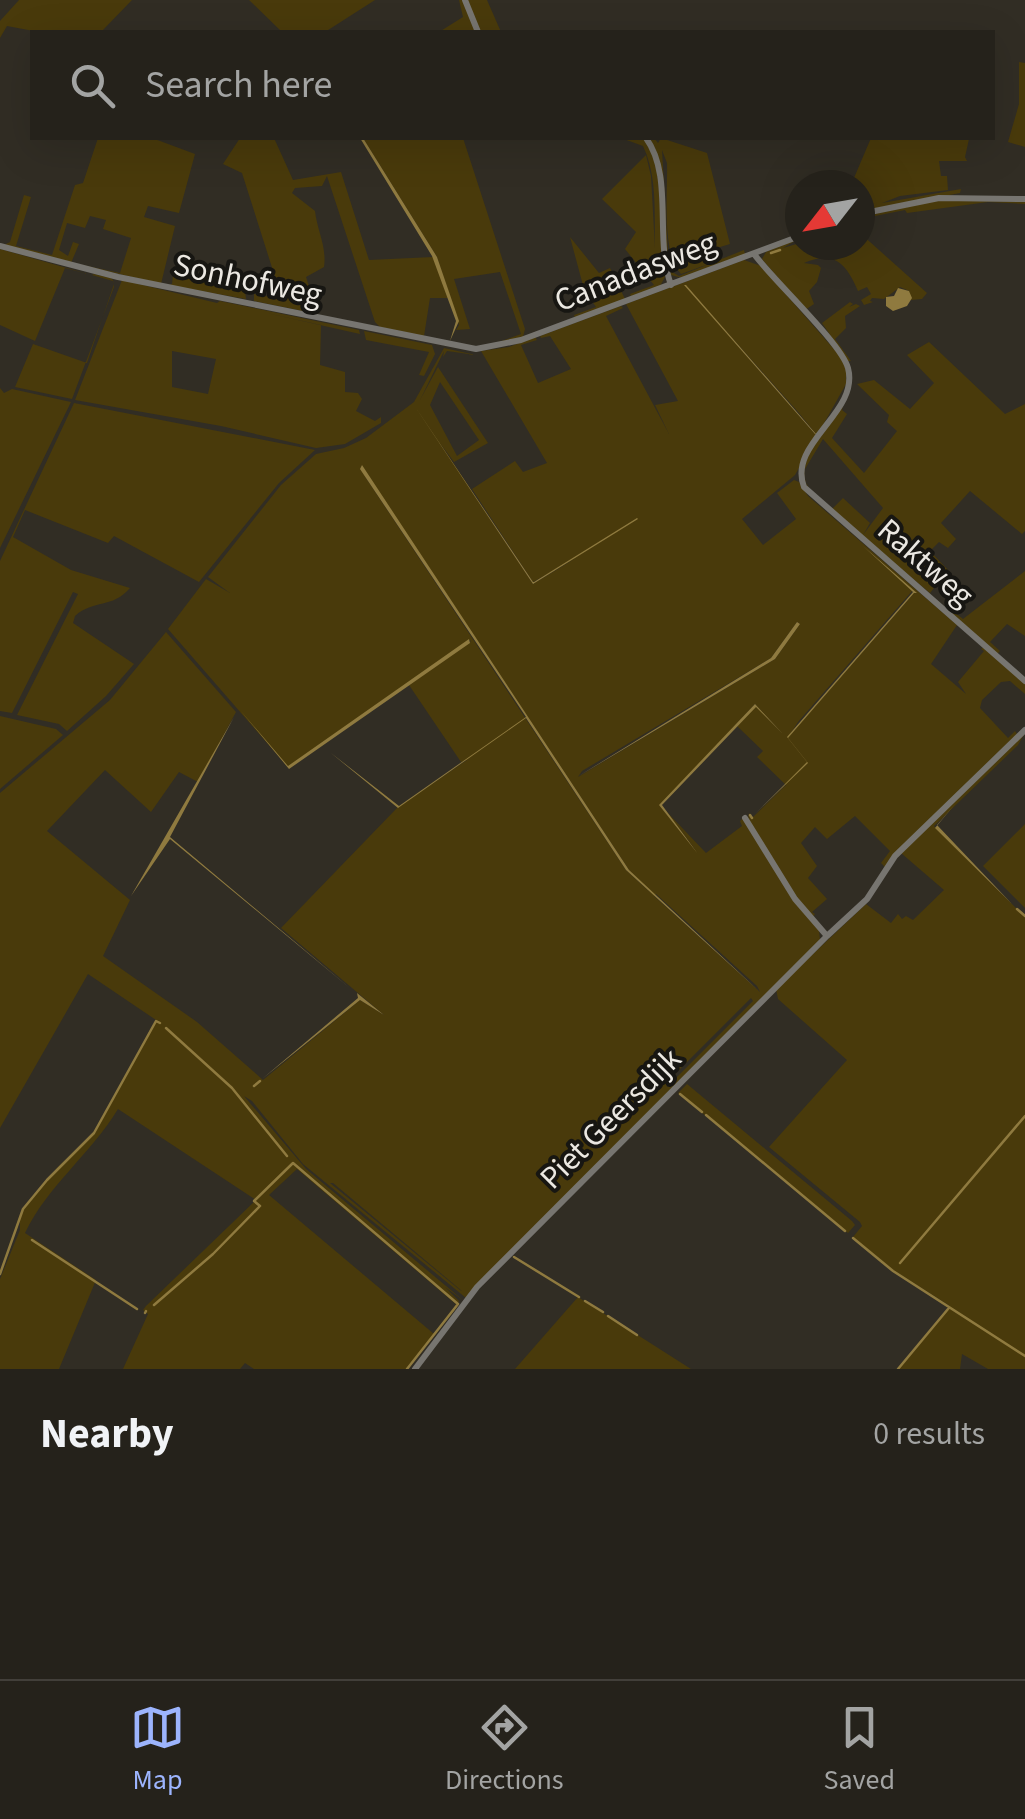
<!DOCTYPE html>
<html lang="en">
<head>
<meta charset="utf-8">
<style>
  :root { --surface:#25221b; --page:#2d2a24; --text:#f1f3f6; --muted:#a3a4a3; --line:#423f3a; --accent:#9cb4fd }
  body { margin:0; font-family:"Source Sans 3",sans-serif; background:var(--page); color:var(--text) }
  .compass { position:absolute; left:785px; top:170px; width:90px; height:90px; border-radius:50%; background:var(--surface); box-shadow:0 10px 40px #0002; rotate:239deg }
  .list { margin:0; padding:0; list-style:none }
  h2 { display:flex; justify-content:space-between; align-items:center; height:130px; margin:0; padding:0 40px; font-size:42px }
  h2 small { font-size:32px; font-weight:400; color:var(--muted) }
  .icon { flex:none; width:55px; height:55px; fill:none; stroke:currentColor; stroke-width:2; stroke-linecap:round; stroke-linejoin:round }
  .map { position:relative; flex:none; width:1025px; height:1369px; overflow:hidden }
  .search { position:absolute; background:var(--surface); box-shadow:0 10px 40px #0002; left:30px; right:30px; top:30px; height:110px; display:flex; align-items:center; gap:25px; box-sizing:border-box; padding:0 35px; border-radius:0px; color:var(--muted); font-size:38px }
  .sheet { height:310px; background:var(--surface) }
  nav { display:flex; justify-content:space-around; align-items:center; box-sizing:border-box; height:140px; border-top:2px solid var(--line); background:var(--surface); font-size:28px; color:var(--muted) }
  nav a { display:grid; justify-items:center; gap:5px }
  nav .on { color:var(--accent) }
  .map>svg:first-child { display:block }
  .green { fill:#493a0b; fill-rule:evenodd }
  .water { fill:#8f7a3f }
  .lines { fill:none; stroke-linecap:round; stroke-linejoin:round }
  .stream { stroke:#8f7a3f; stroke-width:2.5 }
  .minor { stroke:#777570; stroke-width:6 }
  .labels { text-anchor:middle; stroke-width:8; stroke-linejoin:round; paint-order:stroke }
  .street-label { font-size:32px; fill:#ebe8e2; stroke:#171612 }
</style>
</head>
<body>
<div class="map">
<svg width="1025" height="1369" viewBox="0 0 1025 1369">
  <rect width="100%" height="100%" fill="#312d24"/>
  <!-- green -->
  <path class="green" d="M19 0H132L101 32H39L7 26 0 38V21Z
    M249 0H375L325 32H282Z
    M459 0H463L476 32H439L463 17Z
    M467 0H487L501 32H480Z
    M1019 62 1025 63V147L1008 142 1019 104Z
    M98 138H152L195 154 179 213 148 206 144 217 175 226 161 284 78 264 120 273 131 238 103 229 106 220 90 216 85 228 67 223 59 250 68 256 73 242 79 244 71 263 4 245 10 242 24 195 31 197 16 246 52 255 75 185 83 183Z
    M240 138H274L293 180 341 172 369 260 433 257 448 298H430L424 336 380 327 375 322 327 176 322 186 295 188 292 193 315 211C317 230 327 247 324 267L306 277 318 314 254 301V294L282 299 242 173 223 164Z
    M363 138H463L525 329 523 337 499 342 521 334 500 272 454 279 470 329 456 330 459 325 437 257Z
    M621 138H643C669 172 655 234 665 277L660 286 631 297 630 294 654 285 625 249 636 232 602 199 646 155 651 176 655 249C654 214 658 178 643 146Z
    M648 138H654L658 143 661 138 707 153 730 244 710 250 714 262 681 274C661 253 668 192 667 163L662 150 669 270 679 276 744 250 745 254 682 278 671 275C650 232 675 179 648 138Z
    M871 138 969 139 965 157 967 161H939L941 176H947L948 190 900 196 882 203 961 189 960 193 860 212V209L875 203 860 207V185H851Z
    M940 200 1025 202V204L988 202 907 213 905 210 860 219V217Z
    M860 233 927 293 922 299 911 300 909 291 900 287 884 299 872 298 870 301 873 302 864 305 861 300 871 294 867 287 858 291C846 263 834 250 804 263L818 265 821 268 817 282 809 291 814 304 805 310 762 259 766 252 800 238 783 248 800 243 860 245Z
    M570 237 599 273 610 268 625 299 575 318 574 315 596 307 584 289Z
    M0 249 88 274 65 268 35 341 0 325Z
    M744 260 761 266 839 355 846 368V384L795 475 742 519 763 545 796 519 777 493 794 480 799 482 808 496 957 625 931 664 966 694 958 682 984 651 981 649 984 647 1025 683V694L1010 681 1001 682 982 700 980 708 1008 738 1015 731 1017 734 897 851 885 867 881 863 890 851 855 816 827 839 815 827 801 843 817 866 808 878 827 899 812 912 815 914 812 918 795 897 748 819 749 813 752 818 786 785 757 757 763 751 737 726 756 706 783 734 755 704 660 806 698 853 665 810 706 853 742 826 740 821 743 818 794 901 819 930 820 940 466 1298 303 1164 252 1101 244 1096 306 1169 464 1301 445 1287 459 1301 457 1305 297 1169 269 1195 434 1334 408 1369H254L245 1363 240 1369H123L148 1314 143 1310 146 1306 256 1200 118 1109C91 1154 48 1185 25 1233L96 1280 59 1369H0V1279L20 1230V1214L57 1168 96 1131 156 1020 88 974 0 1128V793L110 700 166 632 236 712 198 782 179 772 151 812 105 770 47 831 130 900 103 956 197 1022 263 1080 360 1000 384 1015 281 928 397 808 467 760 461 762 409 685 471 641 469 640 288 767 168 629 206 579 230 593 208 577 281 485 316 454 344 448 366 438 414 402 444 348 476 355 447 351 443 357 444 351 420 400 438 367 488 443 454 462 440 443 533 584 576 558 533 582 472 489 515 461 523 472 547 463 481 351 509 347 535 337 537 340 521 345 538 383 571 369 550 336 541 338 540 336 621 306 623 308 606 316 669 434 655 405 678 401 626 304ZM684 284 798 412 816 434 814 433ZM440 382 479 440 457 456 430 405ZM361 465 629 870 652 894 626 870 366 478ZM913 590 915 592 789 736 798 722ZM797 622 800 624 775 659 578 777 582 771 771 658ZM656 894 757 986 760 992 654 896ZM751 998 753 1001 667 1087 666 1083ZM330 1183H333L462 1291 460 1290Z
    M94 274 111 278C114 281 114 283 114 287L72 399 15 387 33 344 87 363 114 284 113 281 92 275Z
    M173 275 245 291 246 299 168 285 172 284Z
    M122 280 217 303 220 301 359 330 360 334 262 312 321 325 320 365 345 372V392L358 393 362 399 356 411 375 421 381 417V423L345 444 316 448 221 426 75 400ZM172 351 216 359 208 394 172 387Z
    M850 302 853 304 849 307 856 304 860 306 845 316 846 328 835 339 851 361H848L822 323Z
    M364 331 432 345 435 354 424 376 419 375 429 352 366 340Z
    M929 342 1005 414 1025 404V531L1022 534 970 491 941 523 956 539 948 548 939 542 930 551 948 570 930 593 949 609 817 498 832 509 843 498 870 523 863 535 883 508 823 439 805 469V481L813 495C787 466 828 426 844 400L842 410 847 414 832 438 864 473 897 431 887 422 889 415 857 384 874 380 910 409 934 383 907 355Z
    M0 388 4 393 12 389 71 402 0 548Z
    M74 403 315 450 279 483 199 582 114 536 108 543 25 510 13 537 71 570 130 588C112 609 94 599 75 616L73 623 134 664 106 696 67 731 59 724 17 715 78 594 73 592 12 713 0 711V561Z
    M1025 571V636L1007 624 990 642 1000 651 997 654 952 614 953 611 963 619Z
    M0 716 56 729 63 735 0 789Z
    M1025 733 1018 745 934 826 1025 917V1369H988L962 1354 960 1369H898L950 1306 893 1270 853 1237 862 1226 860 1222 769 1147 847 1060 778 999 776 989 866 904 891 923 898 914 902 919 906 916 913 920 944 890 901 853Z
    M1025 824V908L983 866Z
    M687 1084 852 1221 855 1225 848 1233 678 1093Z
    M578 1297 691 1369H515Z"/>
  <!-- water -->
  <path class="water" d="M360 138H363L437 257 459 321 450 341 456 321 432 256Z
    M684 285H686L816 434H815Z
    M898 288 909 291 912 298 907 306 893 311 886 306V297L894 296Z
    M416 408 533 582H534L637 518 638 519 533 584Z
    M362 465 629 870 760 992 626 870 526 718 398 808 331 753 399 806 526 717 366 478 360 469Z
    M863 546 917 593H914L788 738 808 763 754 815 807 762 787 737 913 592Z
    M797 622 800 624 775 659 577 777 771 658Z
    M469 639 470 643 289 769 240 710 288 766Z
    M755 704 783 734 756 707 662 805 698 854 659 805Z
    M234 717 170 837 351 989 170 839 131 896Z
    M956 803 937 825 1012 904 935 828Z
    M357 993 384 1015 360 1000 262 1079 358 998Z"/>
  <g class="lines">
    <!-- stream -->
    <path class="stream" d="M771 253 780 250
      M750 815 752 818
      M1017 909 1025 916
      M166 1028 232 1088 287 1156
      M254 1086 260 1081
      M680 1094 702 1112
      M706 1115 845 1231
      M853 1238 893 1271 1025 1356
      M32 1240 137 1309
      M514 1257 579 1297
      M900 1263 1025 1116
      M0 1274 23 1209 47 1180 94 1133 156 1021 160 1023
      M585 1301 603 1312
      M154 1305 213 1254 260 1206 254 1201 293 1163 458 1304 407 1369
      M145 1313 146 1311
      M608 1316 637 1335
      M898 1369 948 1309"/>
    <!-- minor -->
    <path class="minor" d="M465 0 478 32
      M646 138C674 177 654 238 671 285
      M860 214 939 198 1025 199
      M0 246 118 277 476 349 521 340 800 236
      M754 254C773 280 841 343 848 368 860 413 787 443 804 487L1025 681
      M745 818 795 899 827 936
      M415 1369 477 1287 827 936 867 899 895 856 1025 730"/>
  </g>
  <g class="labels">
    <!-- street labels -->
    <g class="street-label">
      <text transform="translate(635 271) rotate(-21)" y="11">Canadasweg</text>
      <text transform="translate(248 279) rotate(12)" y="11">Sonhofweg</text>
      <text transform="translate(926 562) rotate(41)" y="11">Raktweg</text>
      <text transform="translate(610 1118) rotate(-45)" y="11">Piet Geersdijk</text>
    </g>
  </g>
</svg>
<svg class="compass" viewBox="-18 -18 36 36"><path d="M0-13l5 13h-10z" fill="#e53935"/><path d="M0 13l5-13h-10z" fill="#a3a4a3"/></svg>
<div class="search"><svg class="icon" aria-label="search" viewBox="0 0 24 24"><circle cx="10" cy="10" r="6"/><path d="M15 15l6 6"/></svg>Search here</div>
</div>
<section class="sheet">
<h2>Nearby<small>0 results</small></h2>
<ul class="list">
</ul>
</section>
<nav>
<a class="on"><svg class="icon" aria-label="map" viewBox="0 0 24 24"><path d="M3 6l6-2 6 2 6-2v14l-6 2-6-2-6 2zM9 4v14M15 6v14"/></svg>Map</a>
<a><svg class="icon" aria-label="directions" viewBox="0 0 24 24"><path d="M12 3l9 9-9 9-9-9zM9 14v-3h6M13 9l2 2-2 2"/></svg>Directions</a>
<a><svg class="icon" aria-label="saved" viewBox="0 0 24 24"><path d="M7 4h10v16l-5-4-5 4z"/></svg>Saved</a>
</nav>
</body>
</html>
